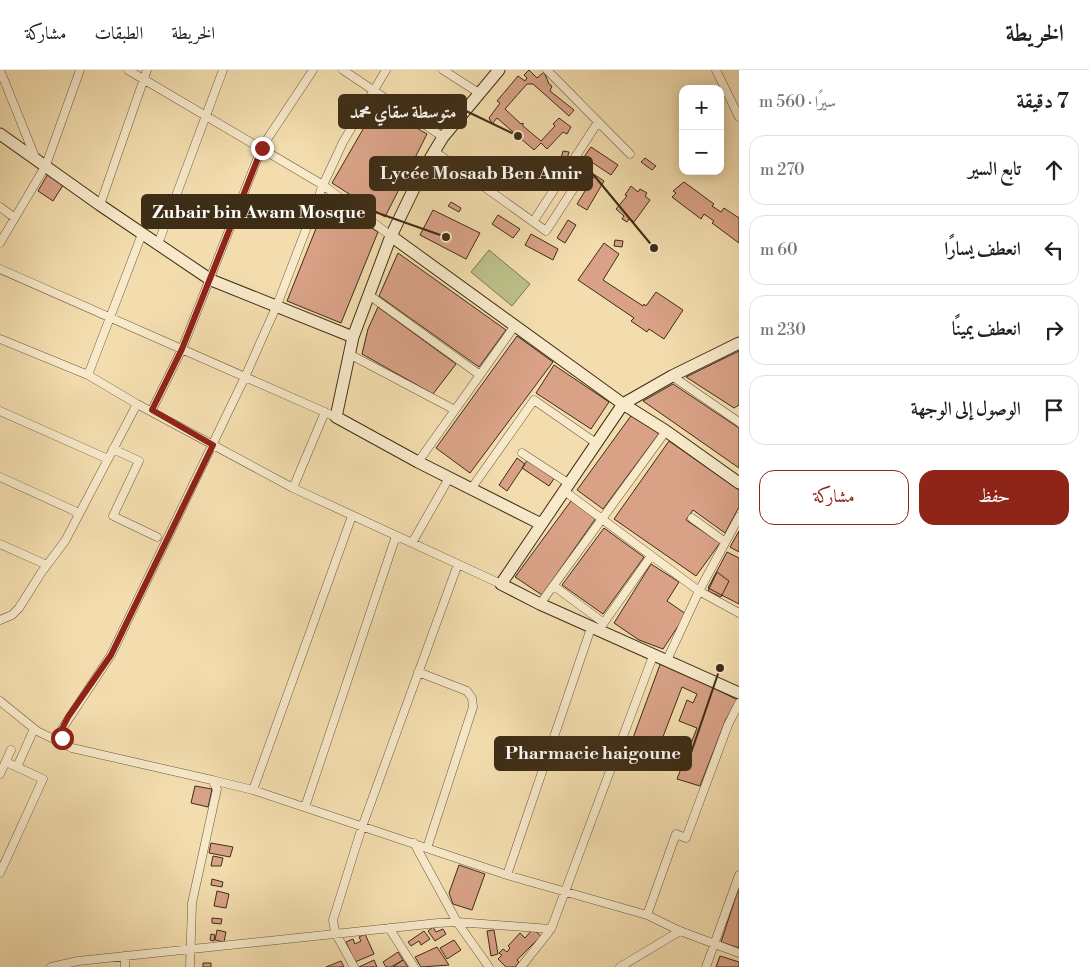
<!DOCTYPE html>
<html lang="ar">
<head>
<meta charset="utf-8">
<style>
  :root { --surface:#fff; --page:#f2f2f2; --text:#222; --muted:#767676; --line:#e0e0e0; --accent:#8f2418 }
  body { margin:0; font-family:"Libre Bodoni",Amiri,serif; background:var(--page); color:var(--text); direction:rtl }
  .controls { position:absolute; right:15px; top:15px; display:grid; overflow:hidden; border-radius:10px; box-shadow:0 2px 12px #0003 }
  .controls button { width:45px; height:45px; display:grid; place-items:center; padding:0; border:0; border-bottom:1px solid var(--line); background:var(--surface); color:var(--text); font:25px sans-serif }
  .stop { position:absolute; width:15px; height:15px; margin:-11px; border:4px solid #8f2418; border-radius:50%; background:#fff }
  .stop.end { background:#8f2418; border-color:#fff; box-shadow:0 1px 5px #0008 }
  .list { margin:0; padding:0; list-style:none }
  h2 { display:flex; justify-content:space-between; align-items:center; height:65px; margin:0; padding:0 20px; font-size:21px }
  h2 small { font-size:16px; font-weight:400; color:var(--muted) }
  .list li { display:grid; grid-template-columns:32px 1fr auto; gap:15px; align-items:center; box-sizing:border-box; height:70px; margin:0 10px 10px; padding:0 10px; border:1px solid var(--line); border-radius:15px }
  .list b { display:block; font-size:19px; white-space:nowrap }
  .list em { font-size:16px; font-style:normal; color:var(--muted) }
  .actions { display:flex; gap:10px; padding:15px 20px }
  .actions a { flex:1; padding:11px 0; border:1px solid var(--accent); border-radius:15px; text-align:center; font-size:18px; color:var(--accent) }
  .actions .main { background:var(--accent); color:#fff }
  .icon { flex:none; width:28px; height:28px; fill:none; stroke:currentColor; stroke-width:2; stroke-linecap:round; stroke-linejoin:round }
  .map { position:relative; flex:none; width:739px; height:897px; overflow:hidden; direction:ltr }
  header { display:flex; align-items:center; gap:30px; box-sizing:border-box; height:70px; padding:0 25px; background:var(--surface); border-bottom:1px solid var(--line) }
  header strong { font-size:24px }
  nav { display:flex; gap:28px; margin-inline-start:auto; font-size:18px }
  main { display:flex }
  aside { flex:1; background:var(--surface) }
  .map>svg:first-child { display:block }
  .green { fill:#bcc089; stroke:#7c7650 }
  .building { fill:#d9a287; stroke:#3d2d16 }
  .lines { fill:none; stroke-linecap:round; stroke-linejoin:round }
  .street-casing { stroke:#6a593c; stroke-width:9 }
  .secondary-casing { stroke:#3d2d16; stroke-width:13 }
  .street { stroke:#f7e9ca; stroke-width:8 }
  .secondary { stroke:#f7e9ca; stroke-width:11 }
  .route { stroke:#8f2418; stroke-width:6 }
  .leader { fill:none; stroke:#3d2d16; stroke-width:2 }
  .callout-dot { fill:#3d2d16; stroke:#f7e9ca; stroke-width:2 }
  .callout { fill:#3d2d16; stroke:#3d2d16; stroke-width:2 }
  .callout-label { font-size:18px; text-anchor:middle; font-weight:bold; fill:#fff }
</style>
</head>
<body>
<header>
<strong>الخريطة</strong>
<nav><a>الخريطة</a><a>الطبقات</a><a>مشاركة</a></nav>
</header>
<main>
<aside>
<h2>7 دقيقة<small>سيرًا · 560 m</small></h2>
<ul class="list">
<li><svg class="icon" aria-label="ahead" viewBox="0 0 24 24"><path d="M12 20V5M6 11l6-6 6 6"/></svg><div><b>تابع السير</b></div><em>270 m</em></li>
<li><svg class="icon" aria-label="left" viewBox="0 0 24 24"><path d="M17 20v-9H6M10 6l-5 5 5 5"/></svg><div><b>انعطف يسارًا</b></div><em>60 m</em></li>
<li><svg class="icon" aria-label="right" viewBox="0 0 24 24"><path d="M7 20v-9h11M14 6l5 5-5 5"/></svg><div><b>انعطف يمينًا</b></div><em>230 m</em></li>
<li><svg class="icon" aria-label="arrive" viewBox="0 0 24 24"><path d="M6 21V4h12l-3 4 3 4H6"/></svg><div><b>الوصول إلى الوجهة</b></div></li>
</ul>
<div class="actions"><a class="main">حفظ</a><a>مشاركة</a></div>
</aside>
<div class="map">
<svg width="739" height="897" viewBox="0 0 739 897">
  <rect width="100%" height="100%" fill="#f3ddae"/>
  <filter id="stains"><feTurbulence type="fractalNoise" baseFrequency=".004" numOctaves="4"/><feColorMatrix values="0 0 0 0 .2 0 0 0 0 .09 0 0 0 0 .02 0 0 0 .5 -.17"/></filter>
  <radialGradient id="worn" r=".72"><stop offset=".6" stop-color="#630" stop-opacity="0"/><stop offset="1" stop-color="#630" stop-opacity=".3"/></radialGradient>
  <!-- green -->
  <path class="green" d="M489 180 530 214 512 236 471 202Z"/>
  <!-- building -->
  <path class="building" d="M529 0 537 8 544 2 549 14 552 16 550 21 574 40 569 46 533 14H527L505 39 521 54 523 53V56L541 71 555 56 553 54 559 48 571 57 567 64 563 62 547 79 541 73 534 80 497 48 492 54 489 48 500 33 497 31 518 6 525 11 527 8 524 5Z
    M377 35 427 64 385 147 332 113Z
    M591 77 618 95 611 105 584 87Z
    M563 81 569 82 567 89 561 88Z
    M645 88 656 96 652 100 641 92Z
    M49 102 65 112 53 131 38 121Z
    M595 105 604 111 587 140 577 134Z
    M684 112 714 134 712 136 721 142 724 138 739 148V173L712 153 714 151 704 144 701 149 672 127 676 123 673 121Z
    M631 116 638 122 640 119 647 123 645 126 650 130 634 152 629 149 627 152 622 149 624 146 616 139 627 126 625 125Z
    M327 131 378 162 341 253 287 231Z
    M451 132 461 138 459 142 448 136Z
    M433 140 480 163 466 189 420 165Z
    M498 145 520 159 513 168 492 154Z
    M568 150 576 155 565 173 557 168Z
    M531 164 558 179 553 190 525 175Z
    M615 170 623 171 622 177 614 176Z
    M604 173 619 184 603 210 643 236 644 234 646 236 656 222 683 240 664 269 649 259 647 262 631 251 634 248 578 210Z
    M398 183 506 260 479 297 379 226Z
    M378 237 456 294 433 324 362 284 368 259Z
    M517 266 553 292 470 403 436 378Z
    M739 281V335L734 338 686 307Z
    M554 295 609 332 591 359 536 323Z
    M673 314 739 358V398L643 331Z
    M633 343 660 362 603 439 577 420Z
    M669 371 739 420V437L725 463 693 440 686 450 720 473 696 506 614 449Z
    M517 388 525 394 507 421 499 415Z
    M528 389 555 407 549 416 522 398Z
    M571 431 596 448 542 525 515 507Z
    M604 458 644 487 603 544 562 515Z
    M739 461V482L730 477Z
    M727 482 739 488V534L708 518Z
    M651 494 679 512 667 531 686 544 663 579 639 570 614 553Z
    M717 502 729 511 721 527 708 521Z
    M661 592 738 630 726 649 700 716 677 709 697 658 679 651 687 630 693 633 697 624 682 617 656 685 630 676Z
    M195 716 212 719 208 737 191 733Z
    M211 773 233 777 230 787 209 783Z
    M213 786 223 788 221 796H211Z
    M459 795 485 804 472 840 453 834 449 823Z
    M212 809 223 812 222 817 211 815Z
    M739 817V878L721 872Z
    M217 821 229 824 226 838 214 836Z
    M212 848 222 849 221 854 212 853Z
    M433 857 436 862 443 859 446 864 435 871 428 861Z
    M533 859 541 866 517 890 519 892 515 897H506L498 889 502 885 499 883 503 879 507 882 510 878 508 876 520 863 525 868Z
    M217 860 226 862 224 872 215 870Z
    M494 860 498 884 491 886 487 861Z
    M424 861 430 869 421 875 419 871 411 876 408 872Z
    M211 864 215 865 214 871 210 870Z
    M365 864 374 884 355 892 346 872 353 869 355 874 361 871 359 867Z
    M454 870 461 880 447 889 440 878Z
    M437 877 449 895 421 897 415 887Z
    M398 882 403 890 391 897H386L383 892Z
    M720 886 739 892V897H716Z
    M374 890 377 897H359Z
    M403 890 408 897H393Z
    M341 891 344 897H326Z
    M203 893H211V897H203Z"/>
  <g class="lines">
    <!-- street casing -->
    <g class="street-casing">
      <path id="street" d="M0 0 35 87
        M128 0 323 115 391 166
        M343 0 443 67
        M443 0 479 23
        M547 0 630 84
        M716 0 739 47
        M434 81 546 161 585 101
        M100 135 147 0
        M0 137 15 148
        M533 152 598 52
        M0 173 46 95 80 0
        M158 174 223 0
        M0 199 336 347
        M369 225 480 305
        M0 269 88 305 137 334 293 418 501 514
        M349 284 455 340
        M88 305 142 164
        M672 306 739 352
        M152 340 182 279 262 77 313 0
        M0 341 108 389
        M113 379 139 391 113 446 157 467
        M522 383 568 413
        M418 392 514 257
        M0 407 79 443
        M293 418 325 342
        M471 419 534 330 596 373
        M563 420 699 521 739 543
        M692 448 725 472
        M412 473 449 408
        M0 474 47 495
        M554 516 604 553
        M540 534 666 361
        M0 550 12 545 19 538 41 503 65 471 137 334
        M598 561 651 486
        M667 590 699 521 739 447
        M418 602 467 621 472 628 473 637 427 778
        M0 631 37 661 66 675
        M17 697 34 659
        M0 704 11 680
        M212 710 253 720 507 805 647 845 680 861 739 883
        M253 720 352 446
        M305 737 396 466
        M414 773 457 852 489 897
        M0 803 43 709 6 692
        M507 805 591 558
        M647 845 676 764 686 768 728 655 739 633
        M389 858 414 897
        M51 897 78 891 438 853 457 852 551 859 653 586
        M125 897V886
        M190 897 192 833 217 719 212 710 72 678C63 674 62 668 62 659L111 585 245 307 277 235 323 115 343 72 386 0
        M354 897 335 862 333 850 362 757 458 494
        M521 897 551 859
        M620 897 680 861
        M706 897 739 805"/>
    </g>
    <!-- secondary casing -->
    <g class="secondary-casing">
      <path id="secondary" d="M499 0 443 67 422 102 391 166 353 267 336 347 418 392 541 454
        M0 64 100 135 211 210 353 267
        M391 166 623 334 666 361 739 413
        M739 273 672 306 623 334 501 514 540 534 739 623"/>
    </g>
    <!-- street -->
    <use href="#street" class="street"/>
    <!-- secondary -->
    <use href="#secondary" class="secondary"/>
  </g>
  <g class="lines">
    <!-- route -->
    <path class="route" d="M62 668V659L68 647 111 585 213 375 152 340 182 279 262 78"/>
  </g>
  <!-- callouts -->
  <path class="leader" d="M518 66L466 41M654 178L592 103M446 167L375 142M720 598L691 683"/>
  <g class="callout-dot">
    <circle cx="518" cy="66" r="5"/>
    <circle cx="654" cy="178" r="5"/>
    <circle cx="446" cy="167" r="5"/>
    <circle cx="720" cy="598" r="5"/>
  </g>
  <g class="callout">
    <rect x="339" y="25" width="127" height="33" rx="5"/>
    <rect x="370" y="87" width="222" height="33" rx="5"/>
    <rect x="142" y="125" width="233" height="33" rx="5"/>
    <rect x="495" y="667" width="196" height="33" rx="5"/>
  </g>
  <g class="callout-label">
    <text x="403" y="48">متوسطة سقاي محمد</text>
    <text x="481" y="109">Lycée Mosaab Ben Amir</text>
    <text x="259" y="148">Zubair bin Awam Mosque</text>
    <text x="593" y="689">Pharmacie haigoune</text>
  </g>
  <rect width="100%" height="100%" filter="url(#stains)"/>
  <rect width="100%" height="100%" fill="url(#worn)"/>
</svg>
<div class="controls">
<button>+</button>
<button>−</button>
</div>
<div class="stop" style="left:62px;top:668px"></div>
<div class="stop end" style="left:262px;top:78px"></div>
</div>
</main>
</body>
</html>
